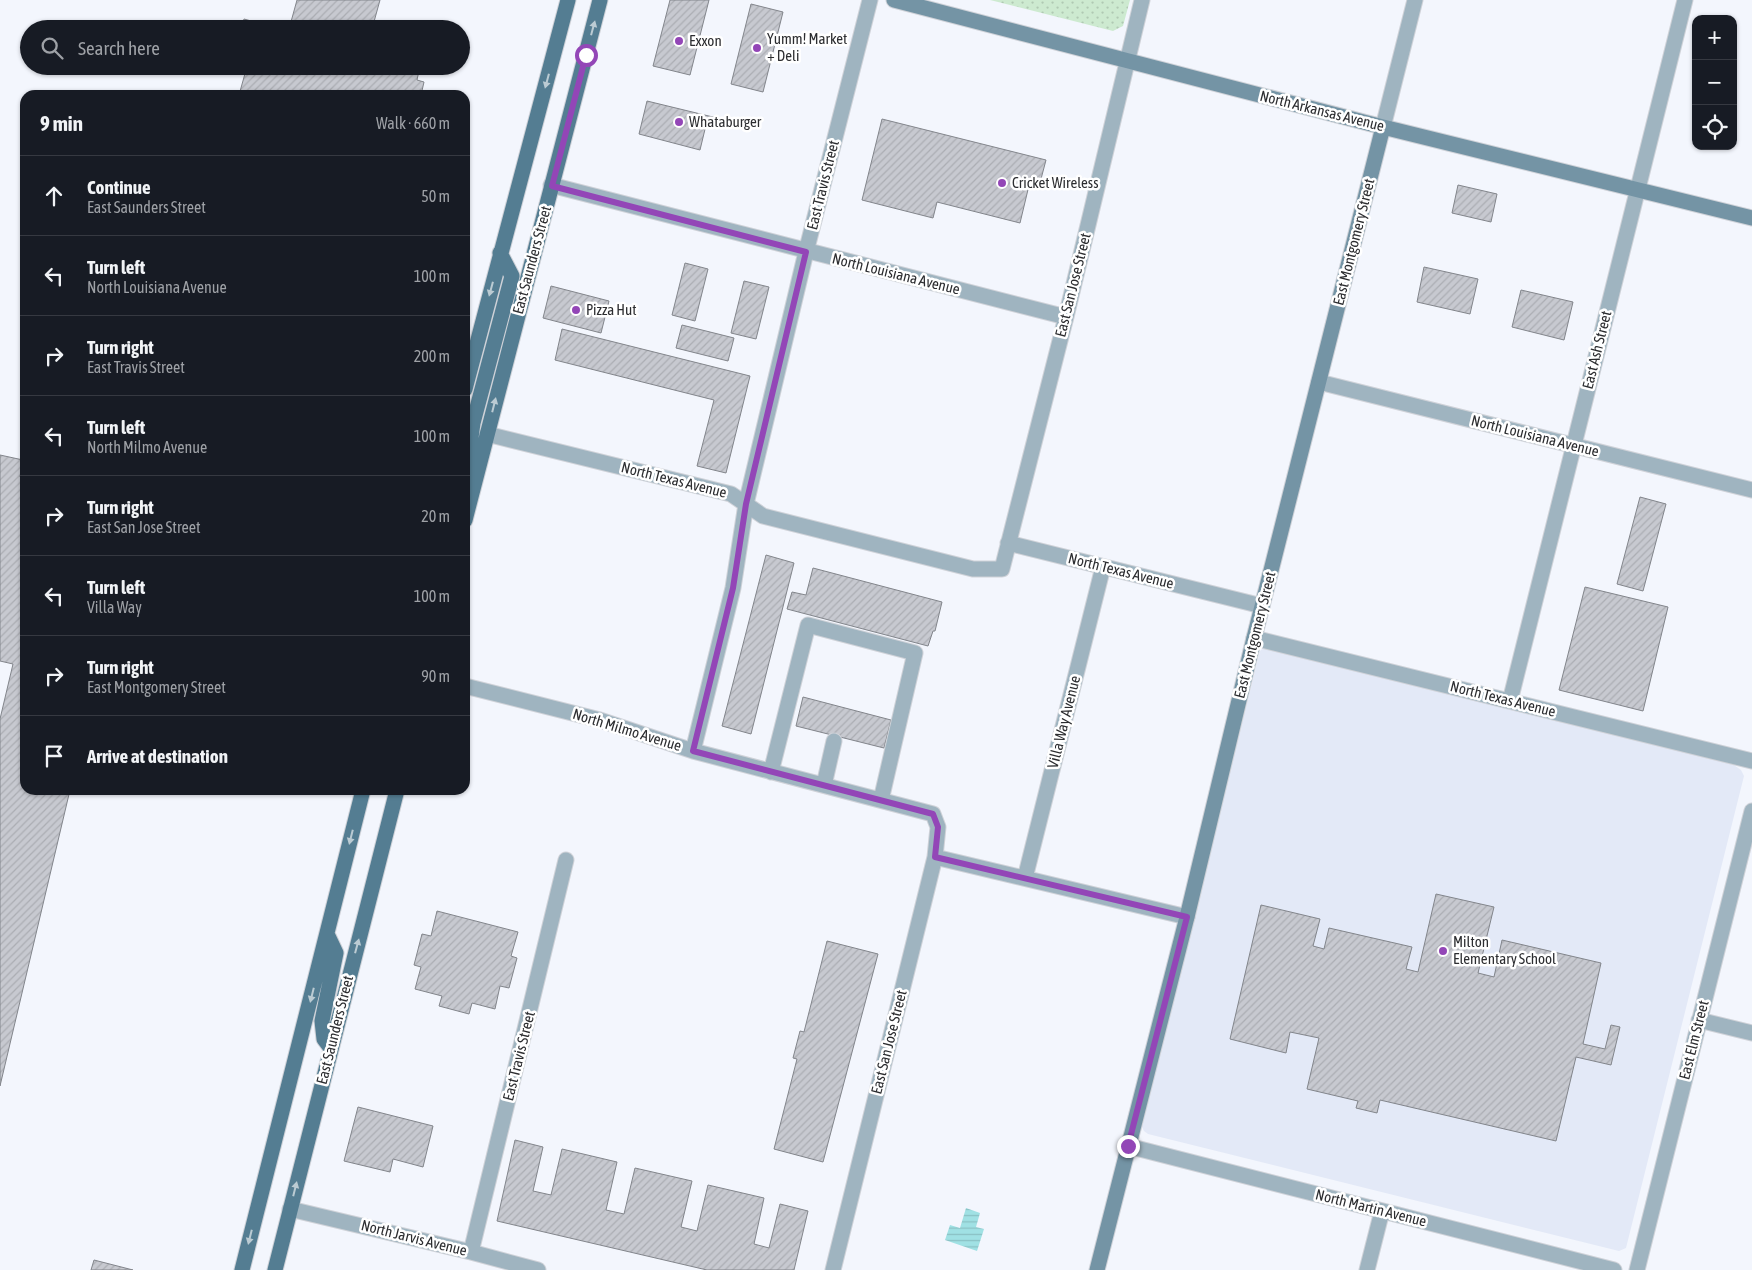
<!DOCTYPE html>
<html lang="en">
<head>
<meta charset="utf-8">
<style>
  :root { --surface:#171b24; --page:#242831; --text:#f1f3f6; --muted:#9ea1a6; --line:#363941 }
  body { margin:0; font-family:"Asap Condensed",sans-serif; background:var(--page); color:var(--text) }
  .controls { position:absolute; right:15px; top:15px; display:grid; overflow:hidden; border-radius:10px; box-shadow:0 1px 4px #0004 }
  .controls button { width:45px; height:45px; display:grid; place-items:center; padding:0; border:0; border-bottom:1px solid var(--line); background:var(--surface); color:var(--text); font:25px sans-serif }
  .stop { position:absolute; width:15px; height:15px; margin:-11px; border:4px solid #9346b7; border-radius:50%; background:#fff }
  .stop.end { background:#9346b7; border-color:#fff; box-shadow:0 1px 5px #0008 }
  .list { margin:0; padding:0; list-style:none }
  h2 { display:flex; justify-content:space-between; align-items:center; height:65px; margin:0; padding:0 20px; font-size:21px }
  h2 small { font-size:16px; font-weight:400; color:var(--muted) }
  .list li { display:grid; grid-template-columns:32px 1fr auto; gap:15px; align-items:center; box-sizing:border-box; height:80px; padding:0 20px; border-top:1px solid var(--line) }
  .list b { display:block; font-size:19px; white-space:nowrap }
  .list p { margin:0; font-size:16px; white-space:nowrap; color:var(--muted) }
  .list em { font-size:16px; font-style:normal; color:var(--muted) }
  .icon { flex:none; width:28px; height:28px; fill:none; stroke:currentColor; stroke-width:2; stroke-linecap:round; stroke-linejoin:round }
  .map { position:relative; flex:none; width:1752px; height:1270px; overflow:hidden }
  .search { position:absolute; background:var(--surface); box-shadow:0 1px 4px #0004; left:20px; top:20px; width:450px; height:55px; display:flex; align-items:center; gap:12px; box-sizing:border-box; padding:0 18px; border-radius:28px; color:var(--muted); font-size:19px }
  .panel { position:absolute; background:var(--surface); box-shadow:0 1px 4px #0004; left:20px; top:90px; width:450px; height:705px; border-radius:15px }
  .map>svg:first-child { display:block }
  .built { fill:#e3e9f7 }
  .grass { fill:url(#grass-dots) }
  .water { fill:url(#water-rules) }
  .building { fill:url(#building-hatch); stroke:#82858b }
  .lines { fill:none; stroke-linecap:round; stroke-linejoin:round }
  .street-casing { stroke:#cfd2d8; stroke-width:17 }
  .secondary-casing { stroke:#cfd2d8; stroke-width:17 }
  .primary-casing { stroke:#cfd2d8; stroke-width:17 }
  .street { stroke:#9fb4c0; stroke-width:15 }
  .secondary { stroke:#7494a5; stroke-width:15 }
  .primary { stroke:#547d92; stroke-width:15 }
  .oneway { fill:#bbcbd3 }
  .route { stroke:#9346b7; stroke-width:6 }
  .poi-dot { fill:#9346b7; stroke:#fff; stroke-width:2 }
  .labels { text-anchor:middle; stroke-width:5; stroke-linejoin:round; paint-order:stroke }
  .poi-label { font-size:15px; fill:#2c2d30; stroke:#fff; text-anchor:start }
  .street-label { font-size:15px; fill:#2c2d30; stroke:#fff }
</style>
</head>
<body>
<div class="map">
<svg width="1752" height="1270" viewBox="0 0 1752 1270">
  <defs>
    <pattern id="grass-dots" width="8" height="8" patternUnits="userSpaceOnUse" patternTransform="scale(1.25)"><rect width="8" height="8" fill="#cdead0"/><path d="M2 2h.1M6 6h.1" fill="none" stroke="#b0c9b3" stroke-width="1.8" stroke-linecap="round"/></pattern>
    <pattern id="water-rules" width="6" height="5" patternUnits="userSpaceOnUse" patternTransform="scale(1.25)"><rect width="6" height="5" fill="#a0e1e4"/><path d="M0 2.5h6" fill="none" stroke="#8ac1c4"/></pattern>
    <pattern id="building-hatch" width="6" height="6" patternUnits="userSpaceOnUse" patternTransform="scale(1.25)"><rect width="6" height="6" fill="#c7c9d0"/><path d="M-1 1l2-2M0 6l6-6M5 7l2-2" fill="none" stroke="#abadb3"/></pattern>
  </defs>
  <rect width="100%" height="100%" fill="#f3f6fd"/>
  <!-- built -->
  <path class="built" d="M1269 646 1734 765 1741 770 1744 776 1626 1248 1619 1251 1148 1134 1144 1131 1142 1127 1260 651 1264 647Z"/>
  <!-- grass -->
  <path class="grass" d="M990 0H1130L1123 26 1113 31Z"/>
  <!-- water -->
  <path class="water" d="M966 1208 980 1213 976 1227 984 1229 977 1251 945 1240 950 1225 960 1228Z"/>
  <!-- building -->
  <path class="building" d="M297 0H380L372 29H289Z
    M670 0H709L690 75 653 66Z
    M751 4 783 12 763 92 731 84Z
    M244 19 280 29H241Z
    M231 66H420L417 80 424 82 421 95H239L246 70Z
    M647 101 717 118 715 127 706 125 700 150 639 134Z
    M882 119 1046 160 1041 179 1031 177 1020 223 937 202 933 218 862 200Z
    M1458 185 1497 194 1491 222 1452 213Z
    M685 263 708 269 695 321 672 315Z
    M1424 267 1478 279 1470 314 1417 302Z
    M744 281 769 287 756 339 731 333Z
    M551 286 609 301 601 333 543 318Z
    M1521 290 1573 302 1564 340 1512 327Z
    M682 325 734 338 728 361 676 348Z
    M562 329 750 376 726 473 697 466 714 400 555 360Z
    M0 455 23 460 20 477 25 478V790H70L0 1086V719L13 664 0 661Z
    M1640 497 1666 504 1643 591 1617 584Z
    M766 555 794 563 751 734 722 726Z
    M813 568 942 602 935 631H933L928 646 787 609 792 592 806 595Z
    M1585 587 1668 607 1643 711 1559 690Z
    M803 697 891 720 884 748 796 726Z
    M1436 894 1494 907 1478 973 1494 977 1502 940 1601 963 1583 1044 1605 1049 1611 1025 1620 1027 1611 1065 1576 1057 1556 1141 1380 1100 1377 1113 1356 1108 1358 1101 1307 1089 1319 1038 1290 1032 1286 1053 1230 1039 1261 905 1320 919 1313 946 1324 949 1329 928 1412 947 1406 969 1418 972Z
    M437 911 518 932 511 956 517 958 509 988 500 986 495 1009 472 1003 469 1014 439 1006 442 996 415 989 421 967 414 965 422 934 431 936Z
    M827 941 878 954 823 1162 774 1149 797 1059 793 1058 800 1031 804 1032Z
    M358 1107 433 1126 423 1167 393 1159 390 1172 344 1161Z
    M515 1140 543 1147 533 1191 551 1195 562 1149 617 1162 606 1210 624 1214 635 1168 692 1181 681 1227 697 1231 708 1185 764 1198 754 1244 769 1248 780 1204 808 1211 794 1270H707L497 1221Z
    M94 1260 133 1270H91Z"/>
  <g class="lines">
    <!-- street casing -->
    <g class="street-casing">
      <path id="street" d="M1383 127 1415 0
        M551 185 1066 317
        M1319 382 1752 490
        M487 434 731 494 763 516 973 569H1002L1066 317 1142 0
        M1008 543 1262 606
        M1254 638 1752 761
        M465 686 600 720 693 751 933 814 938 827 935 857 833 1270
        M1510 701 1685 0
        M693 751 733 588 746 504 806 252 870 0
        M771 772 808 625 915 653 881 800
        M824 785 834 741
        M935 857 1187 917
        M1025 878 1103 567
        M1699 1020 1752 1033
        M1128 1146 1614 1270
        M290 1209 471 1252 538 1270
        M471 1252 566 860
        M1367 1270 1382 1211
        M1637 1270 1752 811"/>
    </g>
    <!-- secondary casing -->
    <g class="secondary-casing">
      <path id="secondary" d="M894 0 1383 127 1752 218
        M1097 1270 1187 917 1254 638 1383 127"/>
    </g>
    <!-- primary casing -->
    <g class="primary-casing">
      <path id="primary" d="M465 389 568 0
        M472 484 468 460 473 423 512 276 500 253
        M465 520 600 0
        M327 934 336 953 322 1021 324 1039 330 1047
        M242 1270 363 790
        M275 1270 397 790"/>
    </g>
    <!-- street -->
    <use href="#street" class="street"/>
    <!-- secondary -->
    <use href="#secondary" class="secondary"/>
    <!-- primary -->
    <use href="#primary" class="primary"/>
  </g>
  <!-- one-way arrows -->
  <defs><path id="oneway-solid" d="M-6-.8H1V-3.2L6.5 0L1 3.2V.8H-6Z" transform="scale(1.25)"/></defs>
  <g class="oneway">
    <use href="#oneway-solid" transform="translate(593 28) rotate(-75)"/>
    <use href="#oneway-solid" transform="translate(547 81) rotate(105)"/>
    <use href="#oneway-solid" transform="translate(491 289) rotate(105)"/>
    <use href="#oneway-solid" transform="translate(494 405) rotate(-76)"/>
    <use href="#oneway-solid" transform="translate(351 837) rotate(104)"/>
    <use href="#oneway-solid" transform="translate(357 946) rotate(-75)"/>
    <use href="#oneway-solid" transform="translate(312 995) rotate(104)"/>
    <use href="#oneway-solid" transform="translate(295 1189) rotate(-76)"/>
    <use href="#oneway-solid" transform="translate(250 1237) rotate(104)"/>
  </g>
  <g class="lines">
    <!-- route -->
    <path class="route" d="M586 55 552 186 806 252 746 504 733 588 693 751 933 814 938 827 935 857 1187 917 1128 1146"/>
  </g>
  <!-- markers -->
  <g class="poi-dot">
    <circle cx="679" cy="41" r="5"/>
    <circle cx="757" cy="48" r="5"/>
    <circle cx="679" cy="122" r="5"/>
    <circle cx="1002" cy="183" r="5"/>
    <circle cx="576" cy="310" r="5"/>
    <circle cx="1443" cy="951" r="5"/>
  </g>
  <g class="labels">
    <!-- poi labels -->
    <g class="poi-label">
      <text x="767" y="44">Yumm! Market<tspan x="767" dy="17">+ Deli</tspan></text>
      <text x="689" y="46">Exxon</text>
      <text x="689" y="127">Whataburger</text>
      <text x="1012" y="188">Cricket Wireless</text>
      <text x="586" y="315">Pizza Hut</text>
      <text x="1453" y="947">Milton<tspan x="1453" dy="17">Elementary School</tspan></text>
    </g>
    <!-- street labels -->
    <g class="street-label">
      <text transform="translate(1322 111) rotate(14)" y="5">North Arkansas Avenue</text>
      <text transform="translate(823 185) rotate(-76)" y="5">East Travis Street</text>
      <text transform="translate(1354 242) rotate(-76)" y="5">East Montgomery Street</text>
      <text transform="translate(532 260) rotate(-75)" y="5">East Saunders Street</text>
      <text transform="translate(896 274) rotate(14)" y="5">North Louisiana Avenue</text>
      <text transform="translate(1073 285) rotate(-76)" y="5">East San Jose Street</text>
      <text transform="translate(1597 350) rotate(-76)" y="5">East Ash Street</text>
      <text transform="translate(1535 436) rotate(14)" y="5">North Louisiana Avenue</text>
      <text transform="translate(674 480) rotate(14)" y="5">North Texas Avenue</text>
      <text transform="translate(1121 571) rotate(14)" y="5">North Texas Avenue</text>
      <text transform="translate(1255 635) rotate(-76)" y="5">East Montgomery Street</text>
      <text transform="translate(1503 699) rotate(14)" y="5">North Texas Avenue</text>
      <text transform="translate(1064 722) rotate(-76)" y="5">Villa Way Avenue</text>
      <text transform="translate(627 730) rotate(17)" y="5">North Milmo Avenue</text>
      <text transform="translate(335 1030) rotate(-76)" y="5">East Saunders Street</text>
      <text transform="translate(1694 1040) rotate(-76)" y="5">East Elm Street</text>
      <text transform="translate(889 1042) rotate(-76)" y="5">East San Jose Street</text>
      <text transform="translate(519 1056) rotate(-76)" y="5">East Travis Street</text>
      <text transform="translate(1371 1208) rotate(14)" y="5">North Martin Avenue</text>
      <text transform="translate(414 1238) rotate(14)" y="5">North Jarvis Avenue</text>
    </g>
  </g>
</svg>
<div class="controls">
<button>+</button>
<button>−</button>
<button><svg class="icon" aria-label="locate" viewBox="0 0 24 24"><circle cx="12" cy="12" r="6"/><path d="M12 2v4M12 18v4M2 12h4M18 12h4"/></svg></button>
</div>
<div class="stop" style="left:586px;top:55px"></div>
<div class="stop end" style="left:1128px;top:1146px"></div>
<div class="search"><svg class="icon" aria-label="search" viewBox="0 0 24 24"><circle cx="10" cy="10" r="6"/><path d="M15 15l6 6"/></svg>Search here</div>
<section class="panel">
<h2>9 min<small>Walk · 660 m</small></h2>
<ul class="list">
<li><svg class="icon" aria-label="ahead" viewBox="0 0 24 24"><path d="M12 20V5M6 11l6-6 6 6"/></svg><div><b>Continue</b><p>East Saunders Street</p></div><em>50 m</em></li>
<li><svg class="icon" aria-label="left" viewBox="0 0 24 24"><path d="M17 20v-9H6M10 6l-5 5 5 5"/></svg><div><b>Turn left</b><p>North Louisiana Avenue</p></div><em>100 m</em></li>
<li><svg class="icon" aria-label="right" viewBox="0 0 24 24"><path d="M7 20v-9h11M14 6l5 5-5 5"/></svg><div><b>Turn right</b><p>East Travis Street</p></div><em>200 m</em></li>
<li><svg class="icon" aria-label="left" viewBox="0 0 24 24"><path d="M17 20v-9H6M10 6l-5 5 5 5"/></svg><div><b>Turn left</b><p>North Milmo Avenue</p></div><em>100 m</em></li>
<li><svg class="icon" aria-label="right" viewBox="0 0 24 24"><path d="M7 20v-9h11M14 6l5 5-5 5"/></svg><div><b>Turn right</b><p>East San Jose Street</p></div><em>20 m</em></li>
<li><svg class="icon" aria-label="left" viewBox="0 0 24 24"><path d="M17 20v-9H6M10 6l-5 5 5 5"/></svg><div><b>Turn left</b><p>Villa Way</p></div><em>100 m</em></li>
<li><svg class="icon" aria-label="right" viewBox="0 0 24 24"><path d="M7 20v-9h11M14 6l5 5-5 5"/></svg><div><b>Turn right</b><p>East Montgomery Street</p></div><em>90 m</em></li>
<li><svg class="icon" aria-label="arrive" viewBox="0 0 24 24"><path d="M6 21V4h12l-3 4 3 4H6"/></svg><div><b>Arrive at destination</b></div></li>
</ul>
</section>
</div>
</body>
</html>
